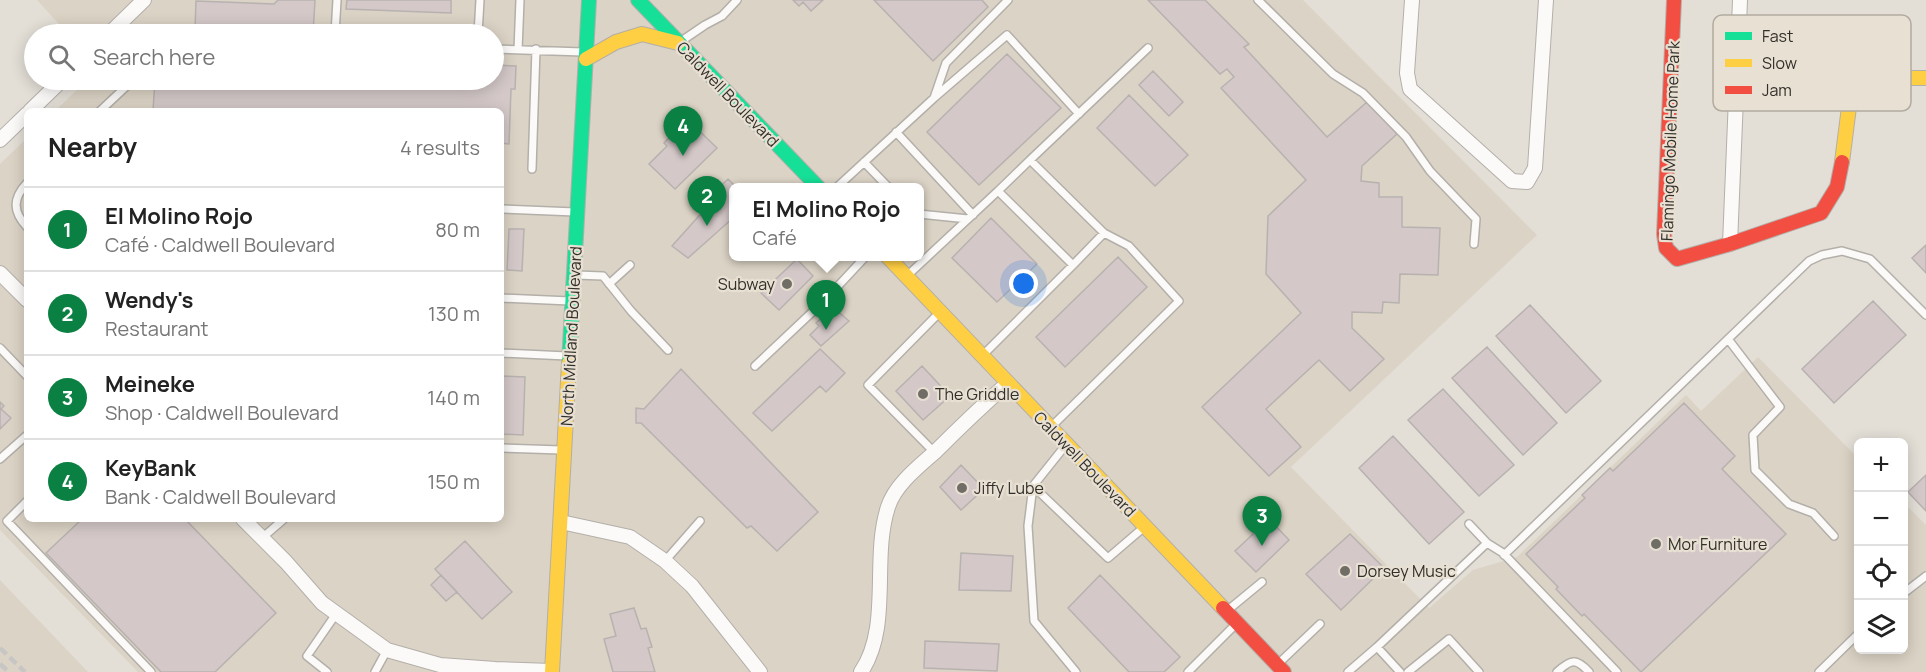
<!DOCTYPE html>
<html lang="en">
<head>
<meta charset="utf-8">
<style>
  :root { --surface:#fff; --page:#f6f6f6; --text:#222; --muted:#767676; --line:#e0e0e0; --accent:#0b8043 }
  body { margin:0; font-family:Manrope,sans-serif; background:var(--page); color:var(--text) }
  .controls { position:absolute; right:18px; bottom:18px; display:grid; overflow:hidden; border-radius:9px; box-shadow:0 3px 15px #0003 }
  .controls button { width:54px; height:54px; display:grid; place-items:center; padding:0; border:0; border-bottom:2px solid var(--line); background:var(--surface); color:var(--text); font:30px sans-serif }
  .you { position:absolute; left:1024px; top:284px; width:21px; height:21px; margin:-15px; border:4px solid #fff; border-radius:50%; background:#1a73e8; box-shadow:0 0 0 9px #1a73e833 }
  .badge { display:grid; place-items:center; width:39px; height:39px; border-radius:50%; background:var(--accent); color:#fff; font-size:20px; font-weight:700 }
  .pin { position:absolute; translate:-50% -50px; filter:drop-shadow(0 2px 3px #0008) }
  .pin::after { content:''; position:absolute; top:32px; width:21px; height:18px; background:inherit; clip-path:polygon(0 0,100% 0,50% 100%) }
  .popup { position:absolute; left:729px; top:183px; width:195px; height:78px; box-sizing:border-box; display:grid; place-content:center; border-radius:9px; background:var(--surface); filter:drop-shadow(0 2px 4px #0005); font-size:20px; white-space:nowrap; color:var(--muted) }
  .popup b { font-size:22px; color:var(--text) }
  .popup::after { content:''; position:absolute; left:50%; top:100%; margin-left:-12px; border:12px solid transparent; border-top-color:var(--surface) }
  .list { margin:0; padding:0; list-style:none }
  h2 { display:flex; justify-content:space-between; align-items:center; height:78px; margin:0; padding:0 24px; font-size:26px }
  h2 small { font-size:20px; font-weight:400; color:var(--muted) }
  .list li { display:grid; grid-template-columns:39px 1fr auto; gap:18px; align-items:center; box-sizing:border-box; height:84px; padding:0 24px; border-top:2px solid var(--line) }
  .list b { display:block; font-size:22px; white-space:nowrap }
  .list p { margin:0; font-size:20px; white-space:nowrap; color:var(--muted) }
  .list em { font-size:20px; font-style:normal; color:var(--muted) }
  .icon { flex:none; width:33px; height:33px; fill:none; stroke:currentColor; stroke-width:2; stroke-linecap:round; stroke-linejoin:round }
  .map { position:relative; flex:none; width:1926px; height:672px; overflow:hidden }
  .search { position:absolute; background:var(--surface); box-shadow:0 3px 15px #0003; left:24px; top:24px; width:480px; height:66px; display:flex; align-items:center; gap:15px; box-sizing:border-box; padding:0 21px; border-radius:33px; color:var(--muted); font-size:22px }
  .panel { position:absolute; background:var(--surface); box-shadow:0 3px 15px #0003; left:24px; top:108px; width:480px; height:414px; border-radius:9px }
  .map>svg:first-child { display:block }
  .built { fill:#dbd3c5; fill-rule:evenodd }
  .building { fill:#d4c8c8; stroke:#b7b2b0; stroke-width:1.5 }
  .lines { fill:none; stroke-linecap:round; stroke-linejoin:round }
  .lane-casing { stroke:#b3afa9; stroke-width:10 }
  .street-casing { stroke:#b3afa9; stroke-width:16 }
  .fast-casing { stroke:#b3afa9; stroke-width:16 }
  .slow-casing { stroke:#b3afa9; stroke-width:16 }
  .jam-casing { stroke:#b3afa9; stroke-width:16 }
  .lane { stroke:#fbfaf9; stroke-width:7 }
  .street { stroke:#fbfaf9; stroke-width:14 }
  .fast { stroke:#16e098; stroke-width:14 }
  .slow { stroke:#ffcf43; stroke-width:14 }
  .jam { stroke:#f24e42; stroke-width:14 }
  .rail { stroke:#c7c6c4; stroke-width:4.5; stroke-dasharray:9 4.5; stroke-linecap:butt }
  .poi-dot { fill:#706d67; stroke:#e8e0d2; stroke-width:2 }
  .labels { text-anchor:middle; stroke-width:4.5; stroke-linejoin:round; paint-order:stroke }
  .street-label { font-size:16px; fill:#322f2a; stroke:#e8e0d2 }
  .poi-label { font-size:16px; fill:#322f2a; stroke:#e8e0d2; text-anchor:start }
  .key { fill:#e8e0d2; stroke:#b1aba0; stroke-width:1.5 }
  .key-label { font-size:16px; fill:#322f2a }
</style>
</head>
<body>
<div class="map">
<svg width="1926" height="672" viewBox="0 0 1926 672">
  <rect width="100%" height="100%" fill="#e3dfd7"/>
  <!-- built -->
  <path class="built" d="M37 0H1303L1537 235 1291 467 1429 608 1473 570 1517 557 1686 395 1701 411 1758 357 1858 458V650H1904V503L1926 525V672H138L0 530V164L27 138V519H501V111H55L87 80H494V34H68ZM733 188H919V256H733Z
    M0 580 88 672H0Z"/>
  <!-- building -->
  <path class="building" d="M278 0H315L313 34 195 29 196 1 274 4Z
    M347 0H451V13L346 9Z
    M793 0H823L811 11 803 2 799 6Z
    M874 0H982L988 7 933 61Z
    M1148 0H1205L1249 44 1244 47 1327 137 1367 102 1397 134 1362 166 1361 181 1379 183V197H1402V227L1440 228 1438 275 1400 274 1399 303 1383 302 1382 313 1352 312V328L1384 359 1350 391 1319 360 1266 409 1301 447 1269 476 1202 407 1301 313 1266 274 1268 216 1306 180 1221 88 1234 77 1227 69 1220 74Z
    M1007 54 1061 108 979 185 927 132Z
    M494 65 516 66 515 89H511L509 144 501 143V111H153L155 80H494Z
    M1153 71 1183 102 1169 116 1139 85Z
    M1129 95 1188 155 1155 186 1097 128Z
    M687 119 717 148 675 189 649 164 667 146 664 143Z
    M728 179 737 188H733V218L688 258 672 246 707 207 703 203Z
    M991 218 1037 264 997 302 952 258Z
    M509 229H524L522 271 507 270Z
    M1926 245V273L1912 258Z
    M1118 257 1147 287 1065 367 1036 337Z
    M797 259 813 276 779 310 761 293Z
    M1873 301 1906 335 1834 403 1802 369Z
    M1530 305 1601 381 1566 413 1496 336Z
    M833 307 849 321 821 346 810 335 819 326 816 323Z
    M1487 347 1557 423 1523 455 1452 378Z
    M820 349 845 373 826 392 820 386 772 431 753 413Z
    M922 366 950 396 923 420 896 391Z
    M681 369 818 512 777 551 751 526 747 528 641 423H636V408L644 409Z
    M501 376 525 377 523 435 501 434Z
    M1443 389 1514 465 1479 496 1408 420Z
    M0 402 4 406 1 409 11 418 0 429Z
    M1684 403 1735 456 1722 469 1786 534 1641 672 1584 614 1582 616 1556 589 1558 587 1526 554 1585 498 1582 495 1610 468 1613 471Z
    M1393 436 1464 512 1429 544 1359 468Z
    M961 465 984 489 961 510 940 487Z
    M1926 475V511L1908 492Z
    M82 519H185L276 613 215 672H161L46 553Z
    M1269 519 1289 540 1256 572 1235 551Z
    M1350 534 1384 568 1341 610 1306 574Z
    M465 541 512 592 482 619 435 569Z
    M961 553 1013 556 1011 591 959 590Z
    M441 575 457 592 446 601 431 585Z
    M1100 575 1180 657 1164 672H1129L1068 608Z
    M634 608 641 629 646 628 652 647 648 648 655 672H613L604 639 616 636 610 614Z
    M925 641 999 644 997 671 924 668Z"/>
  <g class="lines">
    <!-- lane casing -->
    <g class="lane-casing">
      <path id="lane" d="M1258 0 1333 74 1363 93 1406 137 1430 171 1476 219 1474 244
        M335 34 337 0
        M478 34 480 0
        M680 42 705 25 722 16 737 0
        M494 49 583 52
        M518 50 520 0
        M935 97 1007 35 1079 114
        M100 111 133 80
        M896 132 973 215
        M864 162 889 188
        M532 169 536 49
        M27 183C13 198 12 211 27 227
        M836 188 934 98 946 63 1008 0
        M998 191 1030 160
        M501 209 575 212
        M919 214 968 219
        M1073 265 1104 233
        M909 274 998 191 1073 265 984 354
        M576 275 603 276 631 311 668 350
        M609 284 630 265
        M501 298 570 301
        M1728 339 1780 407 1753 435 1755 470 1789 504 1813 513 1834 536
        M0 348 27 376
        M501 353 567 356
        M755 366 825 300 866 256
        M1052 426 1179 301 1129 246 1104 233 1030 160 1148 48
        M1065 446 1033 486 1028 526 1034 621 1076 672
        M501 448 561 450
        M934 452 868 385 938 314
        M0 459 27 435
        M1033 486 1108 558 1143 528
        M27 501 7 521 151 672
        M1469 524 1487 543 1503 553 1617 672
        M262 538 284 519
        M1504 555 1809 261 1822 255 1842 251 1870 259 1926 315
        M665 561 700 521
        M1904 593 1926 576
        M1228 610 1262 582
        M1377 647 1400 672
        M1279 663 1320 624
        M327 672 307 656 336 614
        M375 672 387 650
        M1188 672 1235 625
        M1348 672 1377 647 1487 543
        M1408 672 1449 639 1479 672
        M1557 672C1571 659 1576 658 1589 672
        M1819 672 1858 634"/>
    </g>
    <!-- street casing -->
    <g class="street-casing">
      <path id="street" d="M1412 0 1407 73 1410 89 1512 181 1527 182 1535 168 1546 0
        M109 34 144 0
        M30 111 62 80
        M0 140 27 114
        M1730 244 1740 0
        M0 273 27 300
        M243 519 286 562 322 603 387 650 440 665 495 669 552 671
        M561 522 630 537 665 561 692 586 760 672
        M861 672C892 626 871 559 888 507 895 485 918 467 935 452 959 428 983 405 1008 383"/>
    </g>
    <!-- fast casing -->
    <g class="fast-casing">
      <path id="fast" d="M638 0 819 188
        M569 363 589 0"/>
    </g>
    <!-- slow casing -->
    <g class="slow-casing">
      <path id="slow" d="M586 59 616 42 642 34 678 43
        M1842 162 1849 107 1869 86 1901 78H1926
        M887 256 1223 608
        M552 672 569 363"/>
    </g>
    <!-- jam casing -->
    <g class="jam-casing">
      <path id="jam" d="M1674 0 1664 234 1666 248 1677 259 1730 244 1821 213 1837 187 1842 162
        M1223 608 1284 672"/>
    </g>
    <!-- lane -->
    <use href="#lane" class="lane"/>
    <!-- street -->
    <use href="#street" class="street"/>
    <!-- fast -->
    <use href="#fast" class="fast"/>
    <!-- slow -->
    <use href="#slow" class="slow"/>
    <!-- jam -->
    <use href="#jam" class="jam"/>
    <!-- rail -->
    <path class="rail" d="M0 648 25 672
      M0 664 9 672"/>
  </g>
  <!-- markers -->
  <g class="poi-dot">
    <circle cx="787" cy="284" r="6"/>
    <circle cx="923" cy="394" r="6"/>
    <circle cx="962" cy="488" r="6"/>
    <circle cx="1656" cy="544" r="6"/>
    <circle cx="1345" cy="571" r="6"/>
  </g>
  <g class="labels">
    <!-- street labels -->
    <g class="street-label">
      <text transform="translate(728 94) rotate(46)" y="6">Caldwell Boulevard</text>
      <text transform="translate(1670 141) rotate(-88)" y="6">Flamingo Mobile Home Park</text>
      <text transform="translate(571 336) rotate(-87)" y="6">North Midland Boulevard</text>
      <text transform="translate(1085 464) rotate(46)" y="6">Caldwell Boulevard</text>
    </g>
    <!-- poi labels -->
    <g class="poi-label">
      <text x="775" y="290" text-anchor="end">Subway</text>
      <text x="935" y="400">The Griddle</text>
      <text x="974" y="494">Jiffy Lube</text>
      <text x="1668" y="550">Mor Furniture</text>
      <text x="1357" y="577">Dorsey Music</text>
    </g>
  </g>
  <!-- legend -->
  <rect x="1713" y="15" width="198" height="96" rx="9" class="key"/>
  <rect x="1725" y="32" width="27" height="8" fill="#16e098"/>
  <rect x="1725" y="59" width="27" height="8" fill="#ffcf43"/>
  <rect x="1725" y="86" width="27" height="8" fill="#f24e42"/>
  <g class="key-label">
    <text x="1762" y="42">Fast</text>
    <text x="1762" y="69">Slow</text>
    <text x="1762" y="96">Jam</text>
  </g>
</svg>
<div class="controls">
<button>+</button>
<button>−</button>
<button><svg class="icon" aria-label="locate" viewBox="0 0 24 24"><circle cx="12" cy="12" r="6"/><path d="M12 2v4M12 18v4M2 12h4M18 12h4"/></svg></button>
<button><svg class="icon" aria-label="layers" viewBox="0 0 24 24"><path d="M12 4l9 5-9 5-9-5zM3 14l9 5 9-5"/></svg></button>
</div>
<div class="you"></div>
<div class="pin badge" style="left:826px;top:330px">1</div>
<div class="popup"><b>El Molino Rojo</b>Café</div>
<div class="pin badge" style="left:707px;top:226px">2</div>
<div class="pin badge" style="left:1262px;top:546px">3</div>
<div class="pin badge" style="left:683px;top:156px">4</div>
<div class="search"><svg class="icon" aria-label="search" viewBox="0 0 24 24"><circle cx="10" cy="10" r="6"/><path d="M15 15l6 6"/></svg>Search here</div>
<section class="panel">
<h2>Nearby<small>4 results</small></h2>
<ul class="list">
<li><span class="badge">1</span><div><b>El Molino Rojo</b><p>Café · Caldwell Boulevard</p></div><em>80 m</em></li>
<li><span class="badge">2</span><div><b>Wendy's</b><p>Restaurant</p></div><em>130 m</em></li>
<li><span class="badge">3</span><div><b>Meineke</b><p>Shop · Caldwell Boulevard</p></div><em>140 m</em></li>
<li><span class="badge">4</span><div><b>KeyBank</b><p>Bank · Caldwell Boulevard</p></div><em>150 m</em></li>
</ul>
</section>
</div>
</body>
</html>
